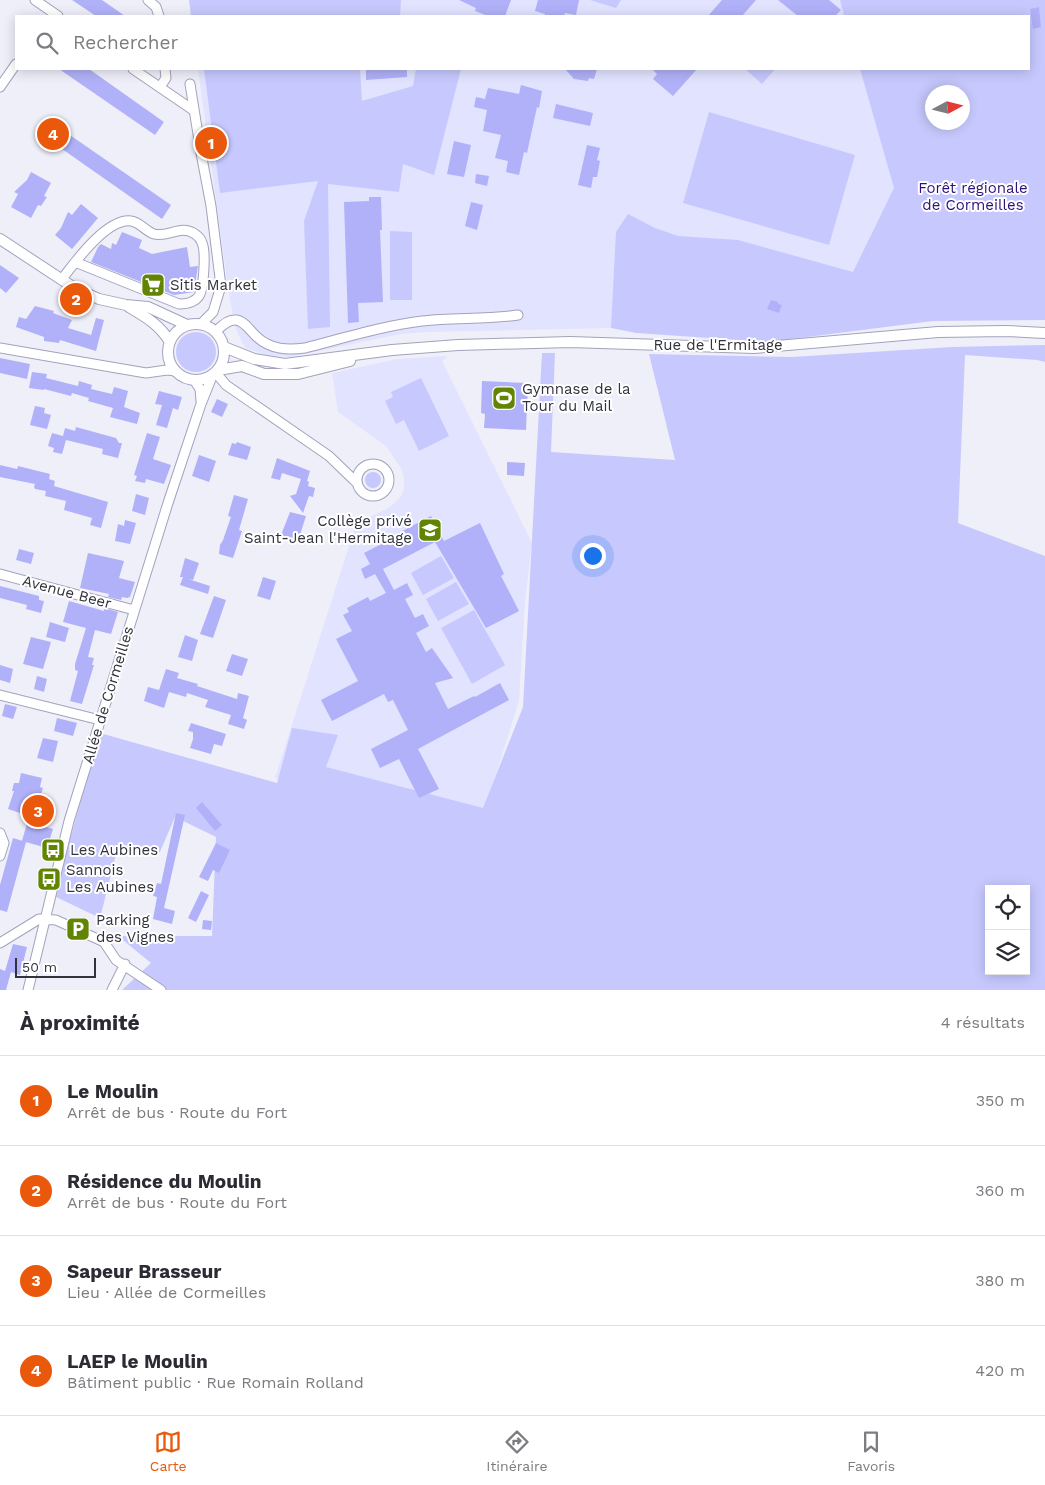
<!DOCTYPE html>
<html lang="fr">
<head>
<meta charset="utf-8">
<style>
  :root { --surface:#fff; --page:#f7f7f7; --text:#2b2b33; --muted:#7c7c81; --line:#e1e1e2; --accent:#ea580c }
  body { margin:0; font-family:"Work Sans",sans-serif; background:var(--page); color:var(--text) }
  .controls { position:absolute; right:15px; bottom:15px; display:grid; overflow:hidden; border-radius:0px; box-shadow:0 2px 12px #0003 }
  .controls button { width:45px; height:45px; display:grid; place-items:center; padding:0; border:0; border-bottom:1px solid var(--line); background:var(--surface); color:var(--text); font:25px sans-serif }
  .compass { position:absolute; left:925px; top:85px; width:45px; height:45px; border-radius:50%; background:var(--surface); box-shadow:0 2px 12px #0003; rotate:83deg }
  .scale { position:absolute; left:15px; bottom:12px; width:81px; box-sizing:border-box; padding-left:5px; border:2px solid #31323c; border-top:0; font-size:14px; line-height:18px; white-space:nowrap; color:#31323c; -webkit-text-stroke:4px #fff; paint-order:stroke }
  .you { position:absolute; left:592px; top:555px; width:18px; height:18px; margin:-12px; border:4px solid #fff; border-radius:50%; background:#1a73e8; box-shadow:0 0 0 8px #1a73e833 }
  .badge { display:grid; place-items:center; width:32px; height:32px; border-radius:50%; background:var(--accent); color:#fff; font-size:16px; font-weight:700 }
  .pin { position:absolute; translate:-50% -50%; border:2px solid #fff; box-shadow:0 1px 5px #0006 }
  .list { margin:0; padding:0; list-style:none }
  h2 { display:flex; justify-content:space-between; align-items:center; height:65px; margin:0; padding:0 20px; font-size:21px }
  h2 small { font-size:16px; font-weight:400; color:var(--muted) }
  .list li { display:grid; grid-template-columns:32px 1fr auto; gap:15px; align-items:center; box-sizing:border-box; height:90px; padding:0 20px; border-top:1px solid var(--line) }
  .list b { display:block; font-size:19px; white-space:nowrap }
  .list p { margin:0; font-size:16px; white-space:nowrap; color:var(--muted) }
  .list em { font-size:16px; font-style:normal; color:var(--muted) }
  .icon { flex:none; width:28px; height:28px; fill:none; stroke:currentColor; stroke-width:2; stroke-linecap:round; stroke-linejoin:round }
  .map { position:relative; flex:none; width:1045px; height:990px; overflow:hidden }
  .search { position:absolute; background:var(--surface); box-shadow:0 2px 12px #0003; left:15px; right:15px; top:15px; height:55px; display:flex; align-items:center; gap:12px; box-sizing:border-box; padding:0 18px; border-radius:0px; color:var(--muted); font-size:19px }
  .sheet { height:425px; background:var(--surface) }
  nav { display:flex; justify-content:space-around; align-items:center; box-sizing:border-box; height:70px; border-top:1px solid var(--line); background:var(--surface); font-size:14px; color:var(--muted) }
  nav a { display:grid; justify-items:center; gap:2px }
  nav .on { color:var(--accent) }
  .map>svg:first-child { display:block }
  .built { fill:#e2e3ff }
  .green { fill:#c7c9fe; fill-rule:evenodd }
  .building { fill:#b1b1f9 }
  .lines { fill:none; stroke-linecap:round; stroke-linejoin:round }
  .minor-casing { stroke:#a2a2bc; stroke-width:11 }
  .tertiary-casing { stroke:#a2a2bc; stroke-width:12 }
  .minor { stroke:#fff; stroke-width:9 }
  .tertiary { stroke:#fff; stroke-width:10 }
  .labels { text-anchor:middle; stroke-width:4; stroke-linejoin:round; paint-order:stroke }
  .park-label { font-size:15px; fill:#2d1379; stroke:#fff }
  .poi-label { font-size:15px; fill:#31323c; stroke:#fff; text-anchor:start }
  .street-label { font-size:15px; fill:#31323c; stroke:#fff }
</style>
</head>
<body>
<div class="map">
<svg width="1045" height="990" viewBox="0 0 1045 990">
  <rect width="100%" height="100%" fill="#efeffa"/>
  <!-- built -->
  <path class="built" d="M189 0H840L844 16H191Z
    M198 69H860L933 321 425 332 401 334 290 357 267 355 245 348 235 327 228 288Z
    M445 356 447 358 442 361 532 543 525 602 519 701 476 837 275 778 356 524 390 507 400 498 404 489V479L402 470 386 446 338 412 332 373 397 359Z"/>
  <!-- green -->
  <path class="green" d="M189 0H401L400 16H191Z
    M590 0H621L616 8Z
    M840 0H1045V320L933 321 768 342 636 333 611 328 616 232 628 214 655 228 678 236 738 240 853 272 894 188 860 69H1029V16H844ZM932 92H962V122H932Z
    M204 69H360L362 101 413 86 416 69H461L434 175 403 164 399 192 328 184 330 327 308 329 304 221 318 181 220 193Z
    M745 69H775L762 84Z
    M709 112 855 155 829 245 683 203Z
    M390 231 412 232V300H390Z
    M176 352a20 20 0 1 1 40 0a20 20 0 1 1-40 0Z
    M1045 345V362L1037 360 965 355 958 523 1045 556V990H122L151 963 118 936H212L216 837 175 817 159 854 118 847 100 918 54 896 100 733 277 783 292 728 338 735 326 767 483 808 523 707 542 353H555L551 452 675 460 649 354 791 357 952 347ZM989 889H1026V971H989Z
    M421 378 449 436 419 451 404 420 396 424 385 401 393 397 391 392Z
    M365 480a8 8 0 1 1 16 0a8 8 0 1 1-16 0Z
    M441 556 454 578 423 595 411 573Z
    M456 582 469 604 438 621 426 599Z
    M474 610 505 665 472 684 441 628Z"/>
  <!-- building -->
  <path class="building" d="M72 0H102L125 16H96Z
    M459 0H511L505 16H488L475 11 476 8Z
    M538 0H579L576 15 565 13 564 16H545V14L535 11Z
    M722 0H756L742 16H708Z
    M778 0H829L841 10 835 16H798Z
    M1039 7 1041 27 1033 29 1030 9Z
    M59 69H89L164 122 155 135Z
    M366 69H407V77L366 80Z
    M565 69H597L594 79 589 78 588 81 574 79Z
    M652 69H697L673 96 653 79 657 74Z
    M521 85 542 91 539 108 537 107 527 153 524 152 519 175 506 172 508 161 495 158 501 135 483 131 487 110 474 107 476 97 485 99 488 88 519 94Z
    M556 104 593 113 590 126 553 118Z
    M54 124 171 205 162 219 45 137Z
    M454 141 471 145 464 177 447 174Z
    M587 145 600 148 597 160 600 161 597 177H593L591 188 578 185Z
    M31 172 51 183 44 196 47 197 41 206 38 205 31 218 11 207 18 194 14 192 27 180Z
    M476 174 489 176 487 186 475 183Z
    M369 197H381L382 230H380L383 302 358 303 359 322 348 323 344 202 369 201Z
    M471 202 483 205 477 230 465 226Z
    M81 204 98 218 72 249 55 235 61 228 68 212 72 215Z
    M122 232 142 240 139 248 152 254 187 247 190 267 198 266 194 292 174 295 91 262 98 247 101 244 111 249 112 243 116 245Z
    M0 265 19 278 6 293 0 288Z
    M771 300 778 302V304L782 305 779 313 767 309Z
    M35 306 54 311 53 313 72 320 68 328 91 335 96 318 104 320 96 351 60 340 59 343 44 341V337L16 327 19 317 26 319Z
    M0 358 30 364 27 379 0 373Z
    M32 372 47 374 46 378 78 386 79 381 92 385 91 389 112 394 114 387 128 391 124 407 140 413 137 424 110 417 113 408 88 401 89 398 72 393 71 396 44 389V390L29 388Z
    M482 381 528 383 526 430 484 428 485 414 481 413Z
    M159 391 182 397 178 410 173 408 167 428 156 425 162 405 155 404Z
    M217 399 228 404 222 417 211 412Z
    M35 406 45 408 44 413 51 415 47 429 30 425Z
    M76 427 116 438 119 443H122L118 458 102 454 103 449 66 440 62 454 53 452 54 448 48 446 52 433 63 436 65 428 75 431Z
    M147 433 160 437 153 459 171 465 164 484 146 479 145 483 135 481 137 476 134 475Z
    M237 442 251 447 247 460 228 455 232 443 236 444Z
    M199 455 216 461 209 482 192 476Z
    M277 458 310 471 307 481 309 482 308 486 315 488 313 497 309 496 303 513 290 496 296 494 301 479 282 473 280 480 271 478Z
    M507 462 525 463 524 476 507 475Z
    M0 465 17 469 18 466 50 474 49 479 55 481 54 486 108 502 101 528 90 525 92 518 64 510 66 501 45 496 46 491 35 489 34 487 35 484 0 477Z
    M136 494 149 498 145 515 132 511Z
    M234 495 248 499 239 530 242 531 233 558 219 554 220 545 223 540 231 517 228 516Z
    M290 512 306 516 298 541 281 535Z
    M431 516 444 541 480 523 504 574 501 576 519 611 486 628 435 542 383 569 394 590 407 583 413 595 405 599 415 618 423 614 429 626 416 633 426 652 432 648 453 678 435 683 448 709 474 696 475 697 500 683 509 700 418 749 439 789 419 798 399 759 380 768 371 749 408 730 393 700 388 702 384 694 332 721 321 700 358 681 336 639 352 631 343 615 349 612 347 608 368 597 370 601 386 593 375 574 365 579 361 569 370 564 364 553 389 540V538Z
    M125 520 136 523 130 544 115 541 118 524 124 526Z
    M19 549 34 553 31 564 16 560Z
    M88 553 124 561 119 578 135 582 130 597 127 598 122 597 121 600 108 597 109 594 80 588Z
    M185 558 199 563 193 580 188 579 210 586 208 594 180 585 183 577H180Z
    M263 577 276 581 270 600 257 596Z
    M0 586 39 596V600L44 601 41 613 26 609 27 605 0 598Z
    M214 596 226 600 213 638 200 634Z
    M69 601 104 611V608L118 612 111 634 95 630 88 657 94 658 92 665H94L82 704 70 701 78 671 75 670V664L86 628 63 622Z
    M50 622 69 628 65 642 46 637Z
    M185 635 198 640 192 661 178 657Z
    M31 637 51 642 43 669 23 664Z
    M232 654 248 659 242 676 226 671Z
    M0 665 13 669 10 683 0 680Z
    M166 669 179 673 177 678 198 684 197 686 237 699 238 693 249 696 243 718 247 720 244 729 228 724 231 715 205 707 208 700 187 693 186 697 169 692 164 708 144 701 148 687 159 690Z
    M37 676 47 679 44 692 34 689Z
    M5 704 17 707 13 719 2 716Z
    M57 718 77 723 73 736 54 731Z
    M191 723 226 734 222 746 214 744 211 754 190 748 193 739V732L188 731Z
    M43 738 58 741 53 762 37 758Z
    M21 773 42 778 40 787 43 788 38 803 47 805 42 826 53 829 47 848 22 841 29 816 8 809 14 791H12L14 783H19Z
    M202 802 222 825 215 831 196 808Z
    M176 813 185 815 164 908 175 911 172 924 153 919 157 897 153 896 157 883 161 884Z
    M13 838 26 842 7 912 0 910V885Z
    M216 843 230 850 219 873 213 870 208 881 199 877Z
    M201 891 209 895 196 922 188 918Z
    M203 920 212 921 211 930 202 929Z
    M13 944 27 947 20 975 11 972 6 990H0V969L5 971Z"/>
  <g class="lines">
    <!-- minor casing -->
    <g class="minor-casing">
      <path id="minor" d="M35 0 58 16
        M148 0 156 7 159 16
        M133 69 193 110
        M190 84 201 153 211 206 221 286 213 312 201 324
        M0 87 16 64
        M160 87 166 78 165 69
        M62 279C75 262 107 218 131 221 140 222 145 231 154 234 168 238 181 224 195 234 198 236 201 239 202 243 206 251 204 288 199 296 195 302 186 304 179 304L75 262
        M216 331C222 326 228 319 236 320 245 321 251 332 257 337 271 350 288 350 305 348 344 338 382 326 422 321 453 317 485 320 518 315
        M0 348 146 373 167 370 176 371
        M216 373 226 385 329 456 357 483
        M194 380 200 389 201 401
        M357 480a16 16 0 1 1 32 0a16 16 0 1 1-32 0Z
        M0 574 134 610
        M0 695 100 720
        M0 833 4 843 0 856
        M0 943 39 919 56 920 104 942 116 960 161 990
        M28 990 69 821 168 503 201 404 213 374
        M112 990 125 964"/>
    </g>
    <!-- tertiary casing -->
    <g class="tertiary-casing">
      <path id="tertiary" d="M0 239 76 289 99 299 126 305 148 307 187 325
        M129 307C146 317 160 325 170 342
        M168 352a28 28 0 1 1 56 0a28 28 0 1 1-56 0Z
        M224 347 254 359 285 364 392 350 458 345 570 342 754 348 938 332 1006 331 1045 333
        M218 370 242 366 264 374H298L350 361"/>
    </g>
    <!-- minor -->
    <use href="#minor" class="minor"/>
    <!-- tertiary -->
    <use href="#tertiary" class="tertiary"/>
  </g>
  <!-- icons -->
  <defs>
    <g id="supermarket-square" transform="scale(1.25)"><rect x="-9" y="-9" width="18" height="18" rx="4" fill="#618402" stroke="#fff"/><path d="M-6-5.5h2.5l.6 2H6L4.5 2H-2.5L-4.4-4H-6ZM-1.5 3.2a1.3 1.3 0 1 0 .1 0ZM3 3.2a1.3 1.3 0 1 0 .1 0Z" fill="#fff"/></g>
    <g id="stadium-square" transform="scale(1.25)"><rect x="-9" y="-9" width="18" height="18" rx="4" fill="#618402" stroke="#fff"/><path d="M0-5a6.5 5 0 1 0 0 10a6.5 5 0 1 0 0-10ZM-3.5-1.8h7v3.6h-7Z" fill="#fff"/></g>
    <g id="school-square" transform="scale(1.25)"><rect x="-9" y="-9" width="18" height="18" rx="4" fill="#618402" stroke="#fff"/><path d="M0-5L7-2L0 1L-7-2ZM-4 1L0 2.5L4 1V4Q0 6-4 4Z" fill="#fff"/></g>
    <g id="bus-square" transform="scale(1.25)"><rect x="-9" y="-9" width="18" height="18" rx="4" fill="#618402" stroke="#fff"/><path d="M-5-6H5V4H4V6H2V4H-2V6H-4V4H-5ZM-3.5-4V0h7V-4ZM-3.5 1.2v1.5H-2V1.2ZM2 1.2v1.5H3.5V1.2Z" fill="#fff"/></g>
    <g id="parking-square" transform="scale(1.25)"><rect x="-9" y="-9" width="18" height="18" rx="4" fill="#618402" stroke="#fff"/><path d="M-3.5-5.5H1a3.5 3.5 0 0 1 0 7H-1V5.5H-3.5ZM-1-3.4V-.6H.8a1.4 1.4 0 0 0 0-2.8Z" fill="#fff"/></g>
  </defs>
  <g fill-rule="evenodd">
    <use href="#supermarket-square" x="153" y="285"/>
    <use href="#stadium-square" x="504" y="398"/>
    <use href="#school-square" x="430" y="530"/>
    <use href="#bus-square" x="53" y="850"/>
    <use href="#bus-square" x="49" y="879"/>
    <use href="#parking-square" x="78" y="929"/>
  </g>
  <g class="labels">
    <!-- park labels -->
    <g class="park-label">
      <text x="973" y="193">Forêt régionale<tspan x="973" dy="17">de Cormeilles</tspan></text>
    </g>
    <!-- poi labels -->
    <g class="poi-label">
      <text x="170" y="290">Sitis Market</text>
      <text x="522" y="394">Gymnase de la<tspan x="522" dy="17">Tour du Mail</tspan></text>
      <text x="412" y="526" text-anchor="end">Collège privé<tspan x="412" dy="17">Saint-Jean l'Hermitage</tspan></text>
      <text x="70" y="855">Les Aubines</text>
      <text x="66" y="875">Sannois<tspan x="66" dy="17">Les Aubines</tspan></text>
      <text x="96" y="925">Parking<tspan x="96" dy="17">des Vignes</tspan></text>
    </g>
    <!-- street labels -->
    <g class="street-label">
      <text x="718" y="350">Rue de l'Ermitage</text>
      <text transform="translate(67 592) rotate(15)" y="5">Avenue Beer</text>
      <text transform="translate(108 695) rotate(-73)" y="5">Allée de Cormeilles</text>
    </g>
  </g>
</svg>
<div class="controls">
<button><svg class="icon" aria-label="locate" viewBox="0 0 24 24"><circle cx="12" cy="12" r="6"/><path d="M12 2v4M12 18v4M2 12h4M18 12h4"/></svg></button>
<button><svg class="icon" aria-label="layers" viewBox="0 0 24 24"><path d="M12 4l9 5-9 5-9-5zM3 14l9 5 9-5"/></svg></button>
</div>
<svg class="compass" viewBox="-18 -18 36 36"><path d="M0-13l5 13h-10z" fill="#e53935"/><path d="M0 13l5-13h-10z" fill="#7c7c81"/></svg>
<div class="scale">50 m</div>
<div class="you"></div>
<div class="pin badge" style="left:211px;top:143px">1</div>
<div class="pin badge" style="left:76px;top:299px">2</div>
<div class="pin badge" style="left:38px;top:811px">3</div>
<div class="pin badge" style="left:53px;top:134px">4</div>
<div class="search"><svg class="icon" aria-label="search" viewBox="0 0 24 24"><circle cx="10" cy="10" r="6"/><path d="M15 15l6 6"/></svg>Rechercher</div>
</div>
<section class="sheet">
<h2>À proximité<small>4 résultats</small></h2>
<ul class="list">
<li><span class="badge">1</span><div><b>Le Moulin</b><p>Arrêt de bus · Route du Fort</p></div><em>350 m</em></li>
<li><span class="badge">2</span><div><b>Résidence du Moulin</b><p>Arrêt de bus · Route du Fort</p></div><em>360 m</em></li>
<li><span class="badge">3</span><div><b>Sapeur Brasseur</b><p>Lieu · Allée de Cormeilles</p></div><em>380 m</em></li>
<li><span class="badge">4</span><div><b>LAEP le Moulin</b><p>Bâtiment public · Rue Romain Rolland</p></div><em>420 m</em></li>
</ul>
</section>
<nav>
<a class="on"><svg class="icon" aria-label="map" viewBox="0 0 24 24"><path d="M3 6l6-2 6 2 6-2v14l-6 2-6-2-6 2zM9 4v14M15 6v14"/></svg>Carte</a>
<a><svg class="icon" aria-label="directions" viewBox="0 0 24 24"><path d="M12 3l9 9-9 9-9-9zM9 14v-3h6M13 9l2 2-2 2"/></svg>Itinéraire</a>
<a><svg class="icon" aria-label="saved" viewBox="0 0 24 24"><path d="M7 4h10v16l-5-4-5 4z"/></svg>Favoris</a>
</nav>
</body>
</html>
